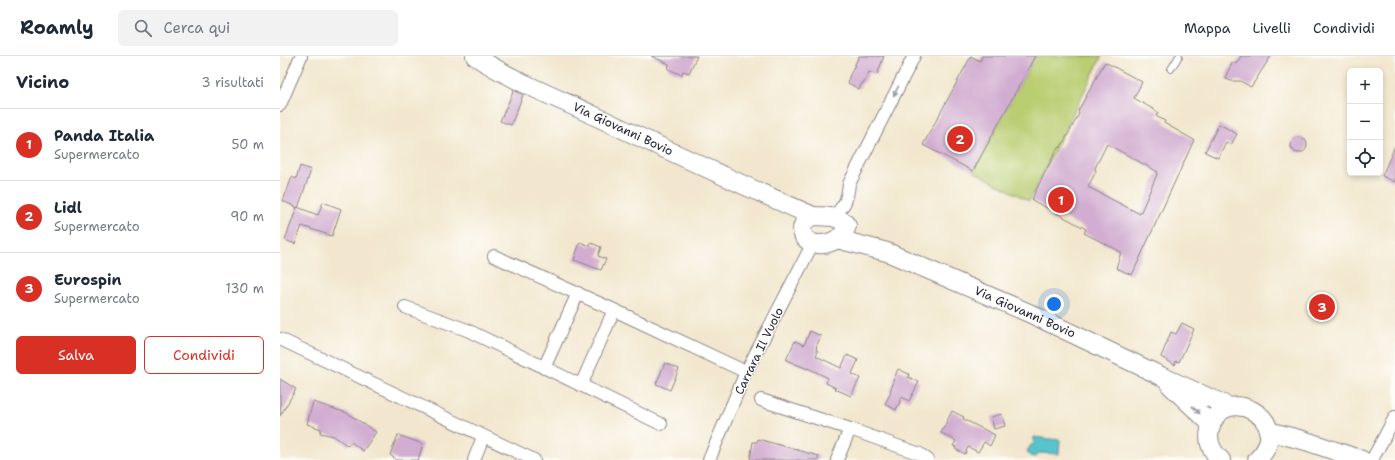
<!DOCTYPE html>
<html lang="it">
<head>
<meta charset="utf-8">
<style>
  :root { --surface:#fff; --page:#f2f2f3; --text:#1f2937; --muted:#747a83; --line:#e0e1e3; --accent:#d93025 }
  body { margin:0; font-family:"Shantell Sans",sans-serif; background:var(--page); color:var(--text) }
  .controls { position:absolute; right:12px; top:12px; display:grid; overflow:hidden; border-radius:6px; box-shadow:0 2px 6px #0003 }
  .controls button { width:36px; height:36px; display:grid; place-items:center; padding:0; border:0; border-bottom:1px solid var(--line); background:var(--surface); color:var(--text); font:20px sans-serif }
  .you { position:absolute; left:774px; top:248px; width:14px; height:14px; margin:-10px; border:3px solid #fff; border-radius:50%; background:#1a73e8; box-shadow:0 0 0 6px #1a73e833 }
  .badge { display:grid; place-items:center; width:26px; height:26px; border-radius:50%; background:var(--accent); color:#fff; font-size:13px; font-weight:700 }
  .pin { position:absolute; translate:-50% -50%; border:2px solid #fff; box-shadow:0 1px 4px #0006 }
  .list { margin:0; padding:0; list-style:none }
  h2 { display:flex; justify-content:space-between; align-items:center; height:52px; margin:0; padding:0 16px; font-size:17px }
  h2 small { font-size:13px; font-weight:400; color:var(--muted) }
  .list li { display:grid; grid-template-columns:26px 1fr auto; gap:12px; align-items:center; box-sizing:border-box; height:72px; padding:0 16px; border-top:1px solid var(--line) }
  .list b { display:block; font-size:15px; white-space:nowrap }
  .list p { margin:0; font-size:13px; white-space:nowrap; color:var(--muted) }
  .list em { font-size:13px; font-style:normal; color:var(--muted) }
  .actions { display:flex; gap:8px; padding:12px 16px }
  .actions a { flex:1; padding:9px 0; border:1px solid var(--accent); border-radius:6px; text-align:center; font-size:14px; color:var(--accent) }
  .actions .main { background:var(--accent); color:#fff }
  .icon { flex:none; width:22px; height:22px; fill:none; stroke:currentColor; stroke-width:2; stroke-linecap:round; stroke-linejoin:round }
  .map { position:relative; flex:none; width:1115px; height:404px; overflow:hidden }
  header { display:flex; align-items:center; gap:24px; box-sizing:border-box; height:56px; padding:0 20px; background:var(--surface); border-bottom:1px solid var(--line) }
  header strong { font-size:19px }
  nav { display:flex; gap:22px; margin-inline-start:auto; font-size:14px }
  .search { width:280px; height:36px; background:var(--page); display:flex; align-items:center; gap:10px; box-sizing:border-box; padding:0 14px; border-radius:6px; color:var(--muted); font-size:15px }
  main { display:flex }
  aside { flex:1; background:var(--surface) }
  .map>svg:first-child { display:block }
  .green { fill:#b9cd71; stroke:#6e7856 }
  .water { fill:#57c4cc; stroke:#3c7384 }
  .building { fill:#d1add1; fill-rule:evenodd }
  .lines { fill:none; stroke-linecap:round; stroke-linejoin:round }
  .lane-casing { stroke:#8a8484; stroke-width:8 }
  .street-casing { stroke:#8a8484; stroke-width:14 }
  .secondary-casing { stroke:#8a8484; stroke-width:20 }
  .lane { stroke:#fff; stroke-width:6 }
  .street { stroke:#fff; stroke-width:12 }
  .secondary { stroke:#fff; stroke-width:18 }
  .oneway { fill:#9c9ca7 }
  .labels { text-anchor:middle; stroke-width:3; stroke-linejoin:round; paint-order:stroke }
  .street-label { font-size:12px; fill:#22223b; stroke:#fdfcf7 }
</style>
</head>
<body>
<header>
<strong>Roamly</strong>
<div class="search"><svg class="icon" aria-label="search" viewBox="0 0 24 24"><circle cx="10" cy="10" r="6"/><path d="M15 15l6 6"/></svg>Cerca qui</div>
<nav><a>Mappa</a><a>Livelli</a><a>Condividi</a></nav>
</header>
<main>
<aside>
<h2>Vicino<small>3 risultati</small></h2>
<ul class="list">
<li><span class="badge">1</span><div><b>Panda Italia</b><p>Supermercato</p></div><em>50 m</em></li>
<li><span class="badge">2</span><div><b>Lidl</b><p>Supermercato</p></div><em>90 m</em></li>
<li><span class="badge">3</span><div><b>Eurospin</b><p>Supermercato</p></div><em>130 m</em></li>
</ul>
<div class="actions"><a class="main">Salva</a><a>Condividi</a></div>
</aside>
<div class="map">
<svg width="1115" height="404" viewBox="0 0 1115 404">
  <rect width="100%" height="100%" fill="#fdfcf7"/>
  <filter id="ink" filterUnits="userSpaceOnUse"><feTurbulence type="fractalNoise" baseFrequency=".025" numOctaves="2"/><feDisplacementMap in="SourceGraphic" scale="8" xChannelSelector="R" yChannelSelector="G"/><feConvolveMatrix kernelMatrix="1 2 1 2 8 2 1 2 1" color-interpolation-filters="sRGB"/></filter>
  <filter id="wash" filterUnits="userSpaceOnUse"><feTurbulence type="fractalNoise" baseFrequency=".012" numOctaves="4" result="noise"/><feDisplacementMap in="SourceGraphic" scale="16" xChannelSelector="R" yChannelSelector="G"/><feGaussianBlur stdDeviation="0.9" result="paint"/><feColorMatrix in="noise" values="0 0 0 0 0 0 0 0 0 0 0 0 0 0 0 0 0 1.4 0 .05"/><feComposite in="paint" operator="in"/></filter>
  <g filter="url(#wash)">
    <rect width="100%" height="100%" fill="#f2e7ce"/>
    <!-- green -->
    <path class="green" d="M755 0H822L749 145 693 115Z"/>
    <!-- water -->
    <path class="water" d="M754 381 780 384 779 398 759 397 755 401 750 400 747 395 751 389 754 388Z"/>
    <g id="blocks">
      <!-- building -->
      <path class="building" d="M371 0H417L409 17 403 15 402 19 388 13 389 8Z
        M579 0H604L597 19 589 16 584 27H582L579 33 568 27 569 21Z
        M691 0 700 5 702 0H755L693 115 643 89Z
        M961 0H991L971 31 960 25H951L946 23 947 17 953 6 956 8Z
        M825 6 862 26 854 42 878 56 876 60 885 65 884 67 914 84 852 219 836 212 841 196 804 177 806 173 752 144 755 136 777 93 780 91H781L798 60 799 56 798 55ZM827 88 878 116 860 158 808 131 816 115 815 112Z
        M234 34 243 39 231 69 220 65Z
        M939 68 957 78 951 89 946 86 938 102 925 96Z
        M1011 89a8 8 0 1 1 16 0a8 8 0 1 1-16 0Z
        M1115 90V126L1102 120Z
        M20 110 31 114 18 152 3 145 12 121 16 123Z
        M43 146 61 153 52 180 22 170 15 188 5 184 17 151 38 159Z
        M300 186 310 190 311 187 321 191 318 200 326 203 321 214 294 204Z
        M902 267 914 273 899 306 896 305 895 309 881 301 891 276 896 278Z
        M530 275 541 280 536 291H537L536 294 538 295 536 300 561 312 567 299 578 304 572 318 580 322 571 340 555 333 556 332 546 327 548 322 528 312V313L506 304 515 285 524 289Z
        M385 307 399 313 390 334 376 328Z
        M618 313 629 318 628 321 639 326 629 345 622 341 616 354 605 348 611 336 610 335 614 326 613 325Z
        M0 323 16 333 0 360Z
        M33 346 67 357 96 376 83 395 71 386 68 390 54 380 40 377 41 373 27 368Z
        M672 355 684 361 683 363 715 379 710 390 704 386 698 396 688 391 685 398 675 393 676 391 673 390 676 385 661 377Z
        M722 358 725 370 714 373 711 361Z
        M118 379 143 388 138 404H117L110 399Z
        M478 383 539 400 538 404H470L473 386H477Z"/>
    </g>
  </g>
  <g filter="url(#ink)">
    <use href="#blocks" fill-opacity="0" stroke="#8a8484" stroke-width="1"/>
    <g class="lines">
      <!-- lane casing -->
      <g class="lane-casing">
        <path id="lane" d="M891 13 899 0"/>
      </g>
      <!-- street casing -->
      <g class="street-casing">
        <path id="street" d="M0 49 21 0
          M553 161C565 149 567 145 569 128L634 0
          M214 200 334 254 466 316
          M125 251 187 274 381 368
          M0 283 254 404
          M264 312 298 237
          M301 329 334 254
          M481 344 570 373 640 398 648 404
          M194 404 203 381
          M429 404 466 316 533 187
          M557 404 570 373
          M1092 404 1115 361"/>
      </g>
      <!-- secondary casing -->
      <g class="secondary-casing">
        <path id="secondary" d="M195 0C231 24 275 41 315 60 387 94 460 128 533 160
          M533 160C545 161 561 159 567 170 564 183 546 191 533 187 519 183 518 166 533 160Z
          M557 183 607 196 749 257 881 320 950 351
          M890 329 931 368
          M988 375 1026 385 1082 404
          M941 404C932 396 927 386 930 374 940 324 1019 363 977 404"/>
      </g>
      <!-- lane -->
      <use href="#lane" class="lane"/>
      <!-- street -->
      <use href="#street" class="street"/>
      <!-- secondary -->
      <use href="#secondary" class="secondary"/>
    </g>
    <!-- one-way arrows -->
    <defs><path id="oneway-solid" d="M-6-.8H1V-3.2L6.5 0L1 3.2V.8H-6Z"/></defs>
    <g class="oneway">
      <use href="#oneway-solid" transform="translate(616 35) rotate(117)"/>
      <use href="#oneway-solid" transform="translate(916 354) rotate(44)"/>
    </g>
  </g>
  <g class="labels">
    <!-- street labels -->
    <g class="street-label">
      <text transform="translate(343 73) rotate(25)" y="4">Via Giovanni Bovio</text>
      <text transform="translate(745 256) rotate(24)" y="4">Via Giovanni Bovio</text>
      <text transform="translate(479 295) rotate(-64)" y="4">Carrara Il Vuolo</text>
    </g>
  </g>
</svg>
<div class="controls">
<button>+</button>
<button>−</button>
<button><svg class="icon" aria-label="locate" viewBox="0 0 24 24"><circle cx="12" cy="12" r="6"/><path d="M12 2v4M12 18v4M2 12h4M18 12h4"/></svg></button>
</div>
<div class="you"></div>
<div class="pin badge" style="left:781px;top:144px">1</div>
<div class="pin badge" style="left:680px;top:83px">2</div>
<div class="pin badge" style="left:1042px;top:251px">3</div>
</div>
</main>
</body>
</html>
